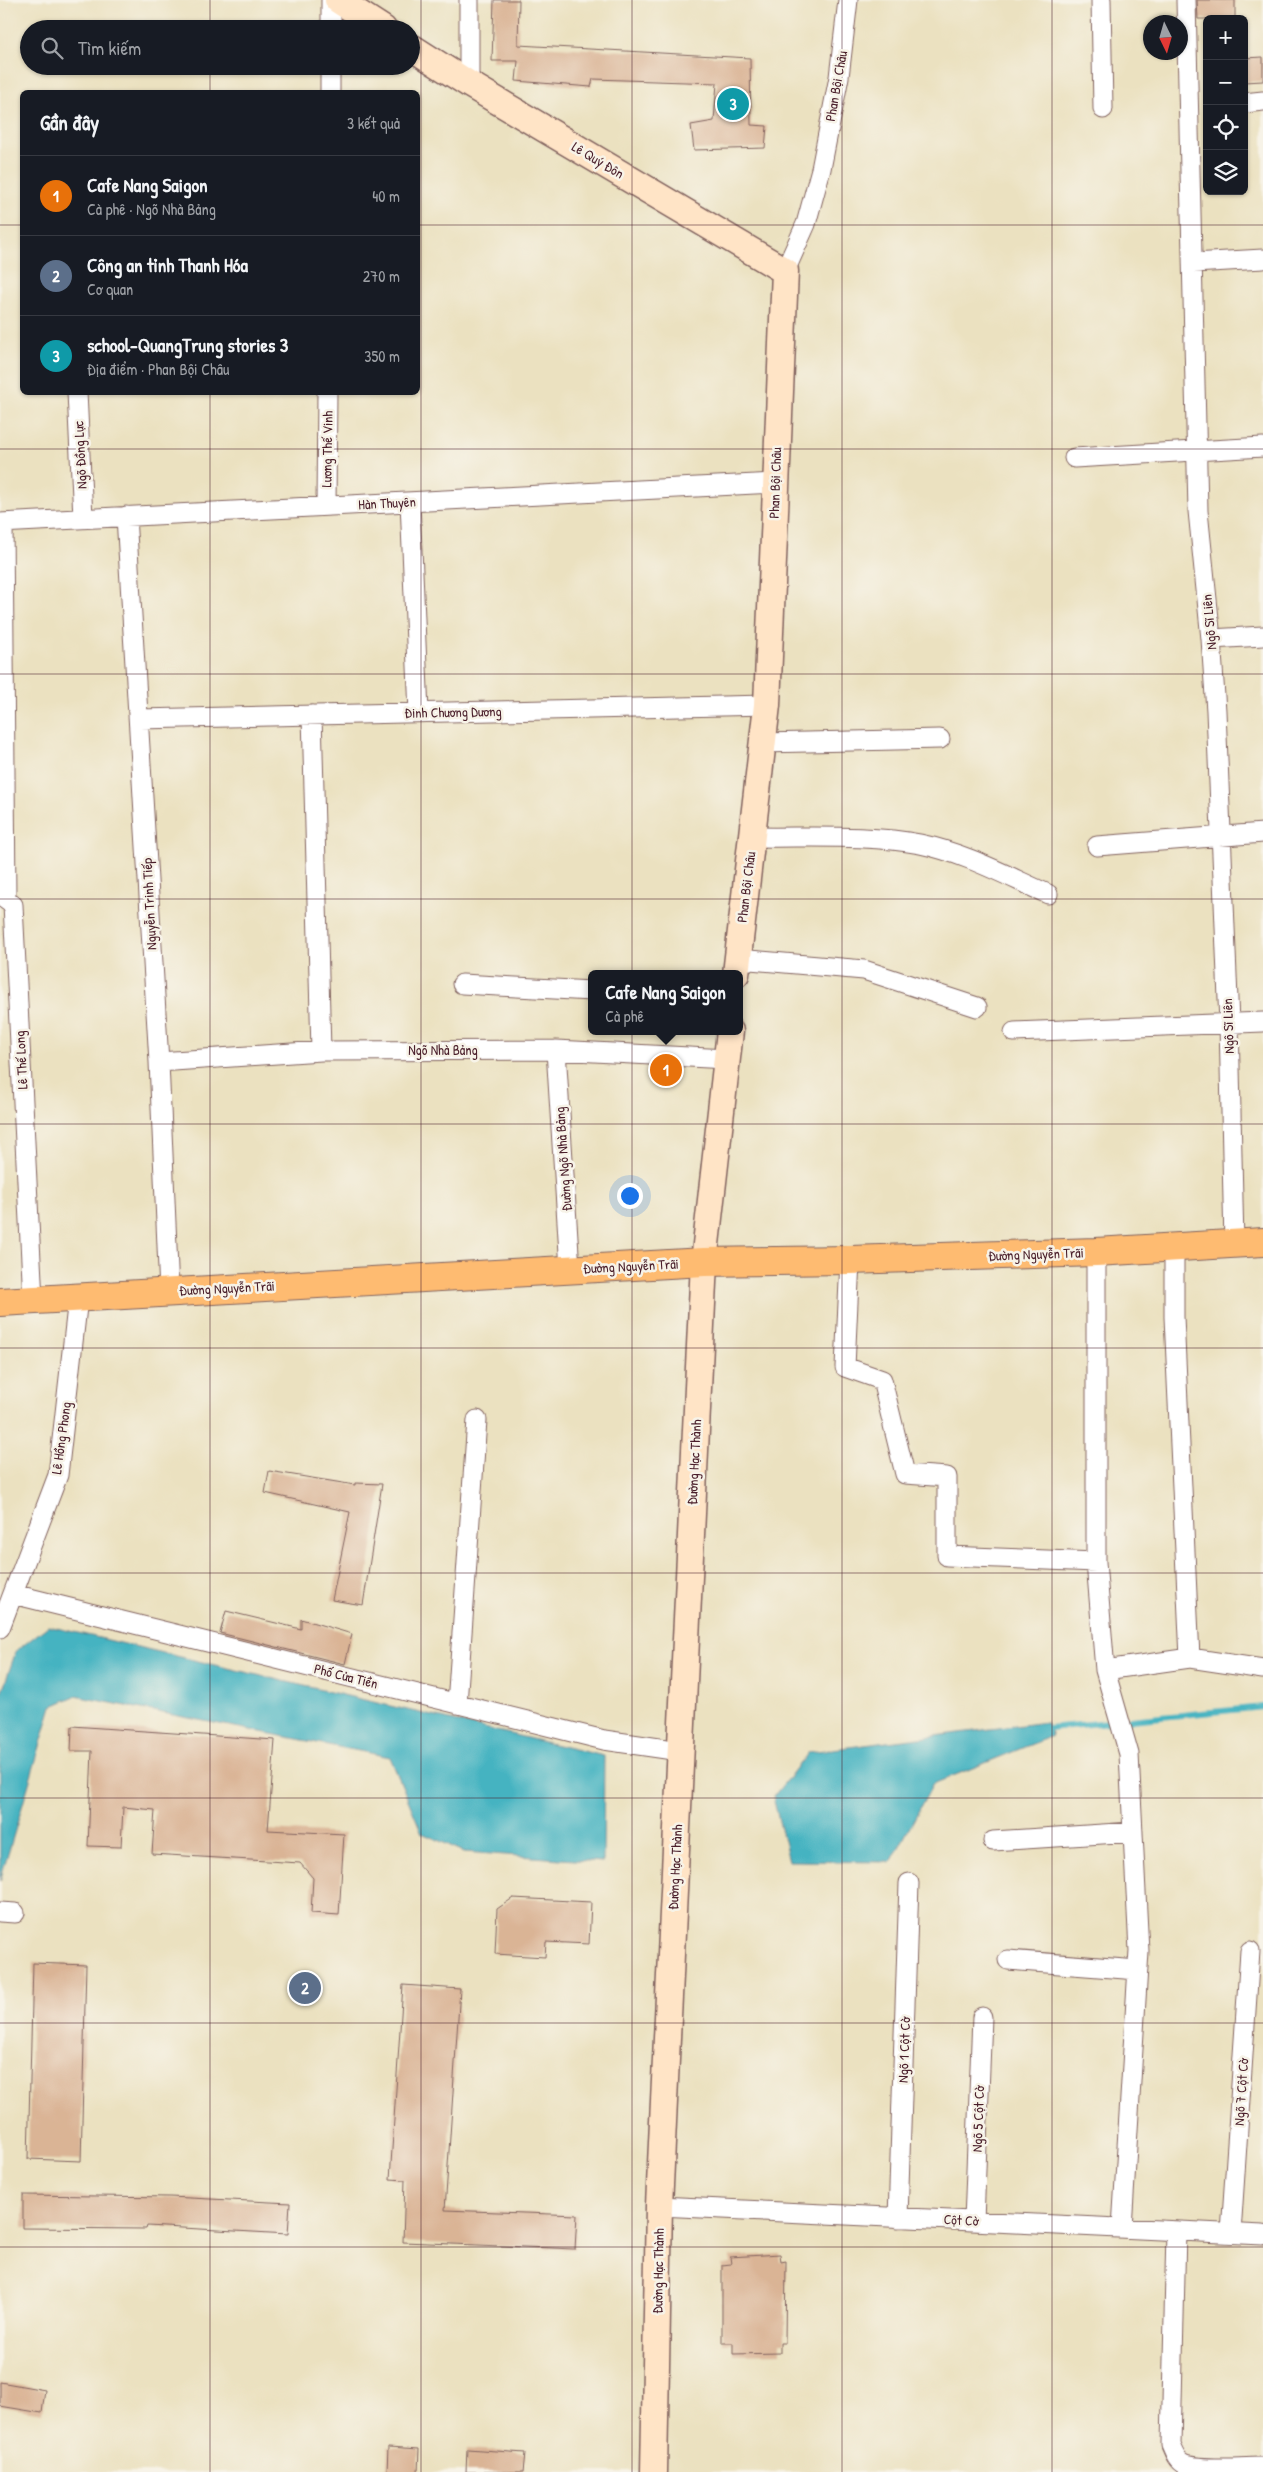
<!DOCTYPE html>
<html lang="vi">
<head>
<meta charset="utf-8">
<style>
  :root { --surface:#171b24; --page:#242831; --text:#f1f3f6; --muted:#9ea1a6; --line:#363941; --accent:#8c9099 }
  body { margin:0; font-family:"Patrick Hand",sans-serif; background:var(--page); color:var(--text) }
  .controls { position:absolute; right:15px; top:15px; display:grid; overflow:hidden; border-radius:8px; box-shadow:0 1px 4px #0004 }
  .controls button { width:45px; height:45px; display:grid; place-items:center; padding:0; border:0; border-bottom:1px solid var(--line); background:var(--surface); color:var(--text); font:25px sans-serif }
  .compass { position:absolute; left:1143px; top:15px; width:45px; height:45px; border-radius:50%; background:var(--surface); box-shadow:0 1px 4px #0004; rotate:175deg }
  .you { position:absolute; left:629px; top:1195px; width:18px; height:18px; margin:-12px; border:4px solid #fff; border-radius:50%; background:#1a73e8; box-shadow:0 0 0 8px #1a73e833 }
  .badge { display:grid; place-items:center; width:32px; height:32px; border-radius:50%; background:var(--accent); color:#fff; font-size:16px; font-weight:700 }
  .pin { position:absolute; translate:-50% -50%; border:2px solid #fff; box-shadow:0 1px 5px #0006 }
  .popup { position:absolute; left:588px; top:970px; width:155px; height:65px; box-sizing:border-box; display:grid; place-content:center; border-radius:8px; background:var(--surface); filter:drop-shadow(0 1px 4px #0005); font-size:16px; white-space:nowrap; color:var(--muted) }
  .popup b { font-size:19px; color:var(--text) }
  .popup::after { content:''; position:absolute; left:50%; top:100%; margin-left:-10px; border:10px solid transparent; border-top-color:var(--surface) }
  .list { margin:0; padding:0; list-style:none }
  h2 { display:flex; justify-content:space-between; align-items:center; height:65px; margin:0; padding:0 20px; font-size:21px }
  h2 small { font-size:16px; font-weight:400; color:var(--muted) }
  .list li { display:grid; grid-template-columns:32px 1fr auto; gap:15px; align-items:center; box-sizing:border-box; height:80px; padding:0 20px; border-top:1px solid var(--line) }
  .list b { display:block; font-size:19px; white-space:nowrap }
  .list p { margin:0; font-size:16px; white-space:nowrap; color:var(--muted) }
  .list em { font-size:16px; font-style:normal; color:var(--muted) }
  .icon { flex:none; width:28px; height:28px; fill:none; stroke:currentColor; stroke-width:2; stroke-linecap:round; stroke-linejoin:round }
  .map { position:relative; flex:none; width:1263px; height:2472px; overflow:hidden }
  .search { position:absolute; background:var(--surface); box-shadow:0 1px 4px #0004; left:20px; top:20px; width:400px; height:55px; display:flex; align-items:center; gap:12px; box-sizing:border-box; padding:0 18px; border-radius:28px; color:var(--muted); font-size:19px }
  .panel { position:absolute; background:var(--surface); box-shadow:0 1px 4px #0004; left:20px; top:90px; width:400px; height:305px; border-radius:8px }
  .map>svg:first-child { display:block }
  .water { fill:#45b3c1; stroke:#486976 }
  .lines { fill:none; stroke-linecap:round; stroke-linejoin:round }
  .stream { stroke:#45b3c1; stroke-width:6 }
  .building { fill:#dab495 }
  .street-casing { stroke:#82635f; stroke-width:21 }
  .secondary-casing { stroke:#82635f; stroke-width:29 }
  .highway-casing { stroke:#82635f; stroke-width:30 }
  .street { stroke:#fff; stroke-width:19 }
  .secondary { stroke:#ffe4c6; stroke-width:26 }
  .highway { stroke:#febb71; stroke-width:28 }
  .grid { fill:none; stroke:#4a1f2b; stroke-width:1; stroke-opacity:0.55 }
  .labels { text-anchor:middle; stroke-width:5; stroke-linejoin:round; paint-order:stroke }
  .street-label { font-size:14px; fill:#4a1f2b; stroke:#f7f3e8 }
</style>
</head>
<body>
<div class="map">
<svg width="1263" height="2472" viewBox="0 0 1263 2472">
  <rect width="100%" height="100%" fill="#f7f3e8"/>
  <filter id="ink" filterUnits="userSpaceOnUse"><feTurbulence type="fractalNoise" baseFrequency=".02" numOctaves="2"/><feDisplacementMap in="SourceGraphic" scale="10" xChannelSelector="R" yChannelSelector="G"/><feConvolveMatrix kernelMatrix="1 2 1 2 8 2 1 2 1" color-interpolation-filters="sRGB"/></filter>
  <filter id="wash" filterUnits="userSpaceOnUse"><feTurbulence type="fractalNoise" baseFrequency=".0096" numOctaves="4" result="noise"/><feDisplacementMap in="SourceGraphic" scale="20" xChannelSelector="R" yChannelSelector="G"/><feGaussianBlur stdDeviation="1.12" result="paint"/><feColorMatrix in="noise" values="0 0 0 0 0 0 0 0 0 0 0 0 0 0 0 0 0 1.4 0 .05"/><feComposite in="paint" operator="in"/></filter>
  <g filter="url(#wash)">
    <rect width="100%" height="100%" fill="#ebe1c0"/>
    <!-- water -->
    <path class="water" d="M48 1626 604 1756 603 1862 464 1852 422 1833 390 1757 75 1696 52 1706 0 1881V1697L16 1651Z
      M1046 1722 1052 1736 933 1784 891 1862 789 1861 773 1797 809 1752Z"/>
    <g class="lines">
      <!-- stream -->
      <path class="stream" d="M1049 1728 1263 1707"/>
    </g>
    <g id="blocks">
      <!-- building -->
      <path class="building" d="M494 0H519L518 45 750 58 751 125 767 126 765 148 694 150 691 125 714 121 717 83 593 79 591 87 516 81 518 61H492Z
        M1197 0H1235V19H1198Z
        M1263 57V81L1244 82V58Z
        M269 1471 355 1485V1483L382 1484 363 1605 332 1600 350 1512 265 1493Z
        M226 1611 301 1629V1619L352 1634 345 1664 220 1633Z
        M72 1726 275 1740 268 1830 344 1834 339 1915 311 1913 313 1878 300 1863 152 1854 155 1810 123 1807 121 1847 88 1846 92 1751H71Z
        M513 1898 591 1902 589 1944 546 1942 545 1957 495 1954 497 1909Z
        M33 1963 86 1965 81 2161 28 2159Z
        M403 1985 460 1989 445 2210 577 2215 575 2249 403 2242 405 2180 390 2179Z
        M23 2195 170 2197 290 2203 288 2234 147 2226 146 2229 23 2228Z
        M780 2254 781 2262 786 2261 785 2343H780V2353L733 2354V2343H722V2265L731 2264 730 2257Z
        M0 2382 45 2390 42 2413 0 2406Z
        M388 2447 419 2449 418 2472H387Z
        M467 2449 525 2453 523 2472H466Z"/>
    </g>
  </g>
  <g filter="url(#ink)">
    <use href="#blocks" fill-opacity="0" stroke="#82635f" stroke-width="1"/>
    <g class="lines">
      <!-- street casing -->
      <g class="street-casing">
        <path id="street" d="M469 0V84
          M1101 0 1103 109
          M1186 0 1198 511 1211 639 1216 711 1229 1023 1234 1244
          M331 29V0
          M330 92V66
          M1244 103 1263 101
          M1193 263 1263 259
          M785 271 806 224 821 169 839 77 848 0
          M77 392 83 518
          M1074 458 1263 447
          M410 502 419 713
          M326 506 327 392
          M126 516 159 1062 169 1292
          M0 523 775 483
          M3 523 6 900 13 905 33 1300
          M1211 639 1263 636
          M312 715 321 1051
          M139 719 767 705
          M763 743 940 739
          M752 837C804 838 870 834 920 844 965 853 1007 876 1048 894
          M1097 846 1263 833
          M738 959 864 970 977 1007
          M462 984 592 991
          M1014 1032 1263 1022
          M556 1050 570 1269
          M159 1062 321 1051 556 1050 727 1059
          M1096 1252V1562L1105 1670 1129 1754 1139 1951 1122 2228
          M850 1260 845 1367 882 1380 905 1474 947 1477V1556L1096 1562
          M13 1594 604 1740 680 1751
          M0 1628 58 1475 78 1298
          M1190 1658 1263 1669
          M1105 1670 1190 1658 1174 1317V1248
          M457 1704 477 1420
          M993 1841 1133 1832
          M0 1912 15 1913
          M1008 1960 1138 1970
          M659 2206 1263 2235
          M898 2218 909 1883
          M974 2221 982 2017
          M1176 2231 1171 2445C1174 2452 1177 2461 1184 2464 1199 2471 1245 2467 1263 2467
          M1231 2233 1250 1951"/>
      </g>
      <!-- secondary casing -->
      <g class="secondary-casing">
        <path id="secondary" d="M338 0 383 29
          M411 47 469 84 785 271 767 705 736 974
          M654 2472 659 2206 704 1262 730 1031"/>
      </g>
      <!-- highway casing -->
      <g class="highway-casing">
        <path id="highway" d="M0 1302 704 1262 850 1260 1096 1252 1263 1242"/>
      </g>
      <!-- street -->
      <use href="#street" class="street"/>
      <!-- secondary -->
      <use href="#secondary" class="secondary"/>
      <!-- highway -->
      <use href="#highway" class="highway"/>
    </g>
  </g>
  <!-- grid -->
  <path class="grid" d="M210 0V29M421 0V2472M632 0V2472M842 0V2472M1052 0V2472M210 66V92M0 225H22M418 225H1263M210 392V2472M0 449H1263M0 674H1263M0 899H1263M0 1124H1263M0 1348H1263M0 1573H1263M0 1798H1263M0 2023H1263M0 2247H1263"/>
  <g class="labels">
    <!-- street labels -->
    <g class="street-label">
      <text transform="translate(836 86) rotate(-80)" y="5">Phan Bội Châu</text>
      <text transform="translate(598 160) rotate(31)" y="5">Lê Quý Đôn</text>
      <text transform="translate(327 449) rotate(-89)" y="5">Lương Thế Vinh</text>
      <text transform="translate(80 455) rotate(-93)" y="5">Ngõ Đồng Lực</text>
      <text transform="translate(775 483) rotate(-88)" y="5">Phan Bội Châu</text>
      <text transform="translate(387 503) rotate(-3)" y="5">Hàn Thuyên</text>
      <text transform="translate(1209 622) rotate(-95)" y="5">Ngô Sĩ Liên</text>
      <text transform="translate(453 712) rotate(-1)" y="5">Đinh Chương Dương</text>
      <text transform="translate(746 887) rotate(-83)" y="5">Phan Bội Châu</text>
      <text transform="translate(149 904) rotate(-93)" y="5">Nguyễn Trinh Tiếp</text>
      <text transform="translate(1228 1026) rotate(-92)" y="5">Ngô Sĩ Liên</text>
      <text x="443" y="1055">Ngõ Nhà Bảng</text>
      <text transform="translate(21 1060) rotate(-93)" y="5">Lê Thế Long</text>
      <text transform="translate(563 1159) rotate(-94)" y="5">Đường Ngõ Nhà Bảng</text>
      <text transform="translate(1036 1254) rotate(-2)" y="5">Đường Nguyễn Trãi</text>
      <text transform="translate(631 1266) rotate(-3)" y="5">Đường Nguyễn Trãi</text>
      <text transform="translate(227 1288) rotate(-3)" y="5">Đường Nguyễn Trãi</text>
      <text transform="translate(61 1438) rotate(-82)" y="5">Lê Hồng Phong</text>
      <text transform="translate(694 1462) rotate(-87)" y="5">Đường Hạc Thành</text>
      <text transform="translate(346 1676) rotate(14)" y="5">Phố Cửa Tiền</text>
      <text transform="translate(675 1867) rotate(-87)" y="5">Đường Hạc Thành</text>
      <text transform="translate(904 2050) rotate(-88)" y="5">Ngõ 1 Cột Cờ</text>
      <text transform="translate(1241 2092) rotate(-86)" y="5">Ngõ 7 Cột Cờ</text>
      <text transform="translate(978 2119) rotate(-88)" y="5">Ngõ 5 Cột Cờ</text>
      <text transform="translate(961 2220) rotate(3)" y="5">Cột Cờ</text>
      <text transform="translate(658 2271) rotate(-89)" y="5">Đường Hạc Thành</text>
    </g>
  </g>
</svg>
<div class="controls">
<button>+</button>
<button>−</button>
<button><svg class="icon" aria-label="locate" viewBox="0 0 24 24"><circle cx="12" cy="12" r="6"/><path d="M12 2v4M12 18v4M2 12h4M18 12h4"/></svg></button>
<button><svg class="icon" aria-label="layers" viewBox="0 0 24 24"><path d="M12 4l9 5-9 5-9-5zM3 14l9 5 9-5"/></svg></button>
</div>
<svg class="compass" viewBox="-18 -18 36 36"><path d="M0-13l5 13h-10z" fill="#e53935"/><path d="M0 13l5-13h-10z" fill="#9ea1a6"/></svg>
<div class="you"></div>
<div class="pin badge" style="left:666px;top:1070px;background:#e8710a">1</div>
<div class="popup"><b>Cafe Nang Saigon</b>Cà phê</div>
<div class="pin badge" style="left:305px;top:1988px;background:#5c6f8a">2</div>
<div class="pin badge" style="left:733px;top:104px;background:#0f9aa8">3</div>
<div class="search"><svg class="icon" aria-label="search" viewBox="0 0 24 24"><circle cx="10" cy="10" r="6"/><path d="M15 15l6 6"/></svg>Tìm kiếm</div>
<section class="panel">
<h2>Gần đây<small>3 kết quả</small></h2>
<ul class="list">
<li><span class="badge" style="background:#e8710a">1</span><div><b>Cafe Nang Saigon</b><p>Cà phê · Ngõ Nhà Bảng</p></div><em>40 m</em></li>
<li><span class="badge" style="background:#5c6f8a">2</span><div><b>Công an tỉnh Thanh Hóa</b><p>Cơ quan</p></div><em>270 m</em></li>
<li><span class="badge" style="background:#0f9aa8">3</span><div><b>school-QuangTrung stories 3</b><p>Địa điểm · Phan Bội Châu</p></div><em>350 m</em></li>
</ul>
</section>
</div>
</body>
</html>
